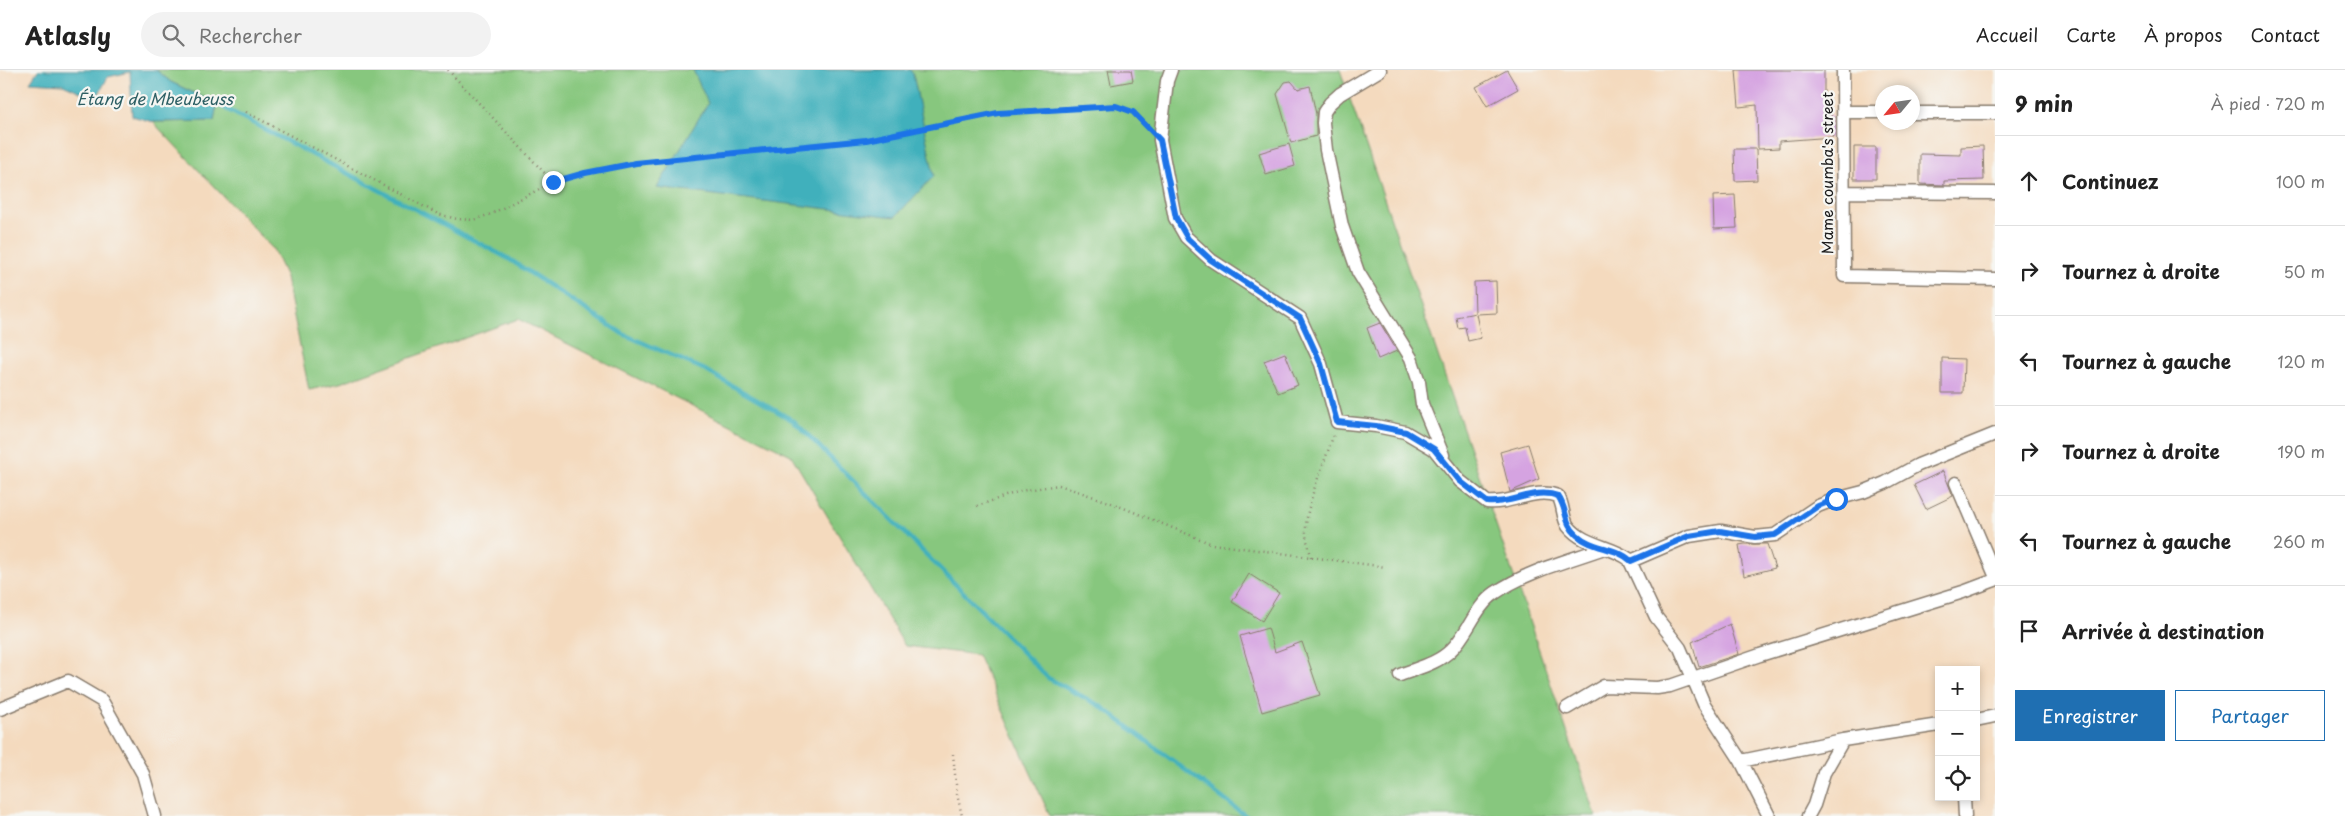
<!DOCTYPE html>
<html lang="fr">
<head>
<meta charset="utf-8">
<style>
  :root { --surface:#fff; --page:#f2f2f2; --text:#222; --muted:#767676; --line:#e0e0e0; --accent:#1f6fb2 }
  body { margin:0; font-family:"Playpen Sans",sans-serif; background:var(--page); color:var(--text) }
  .controls { position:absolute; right:15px; bottom:15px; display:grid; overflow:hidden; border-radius:0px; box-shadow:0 2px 8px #0003 }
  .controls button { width:45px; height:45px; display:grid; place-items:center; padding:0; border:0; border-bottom:1px solid var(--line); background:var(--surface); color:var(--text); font:25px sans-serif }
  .compass { position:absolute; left:1875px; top:15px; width:45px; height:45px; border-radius:50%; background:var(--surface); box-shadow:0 2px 8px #0003; rotate:241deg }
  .stop { position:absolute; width:15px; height:15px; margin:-11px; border:4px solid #1a73e8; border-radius:50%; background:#fff }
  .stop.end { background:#1a73e8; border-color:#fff; box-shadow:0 1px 5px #0008 }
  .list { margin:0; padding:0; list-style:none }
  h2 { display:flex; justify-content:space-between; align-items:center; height:65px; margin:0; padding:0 20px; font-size:21px }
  h2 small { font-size:16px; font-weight:400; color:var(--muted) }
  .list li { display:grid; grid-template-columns:32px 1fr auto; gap:15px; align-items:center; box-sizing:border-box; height:90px; padding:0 20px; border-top:1px solid var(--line) }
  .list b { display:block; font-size:19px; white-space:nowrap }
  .list em { font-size:16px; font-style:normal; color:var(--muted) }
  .actions { display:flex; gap:10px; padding:15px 20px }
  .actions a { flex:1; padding:11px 0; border:1px solid var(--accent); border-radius:0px; text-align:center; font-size:18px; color:var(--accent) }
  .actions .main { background:var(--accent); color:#fff }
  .icon { flex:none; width:28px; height:28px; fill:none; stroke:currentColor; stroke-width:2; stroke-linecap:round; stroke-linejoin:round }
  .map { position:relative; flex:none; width:1995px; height:746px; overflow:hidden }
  header { display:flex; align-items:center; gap:30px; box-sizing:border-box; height:70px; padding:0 25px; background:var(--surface); border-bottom:1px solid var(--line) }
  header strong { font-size:24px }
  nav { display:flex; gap:28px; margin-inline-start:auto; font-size:18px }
  .search { width:350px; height:45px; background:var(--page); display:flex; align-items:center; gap:12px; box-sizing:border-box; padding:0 18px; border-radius:28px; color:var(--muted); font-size:19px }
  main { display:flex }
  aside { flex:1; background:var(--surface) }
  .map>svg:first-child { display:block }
  .green { fill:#87c77e; stroke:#52724d }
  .water { fill:#41b0bc; stroke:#2e666c }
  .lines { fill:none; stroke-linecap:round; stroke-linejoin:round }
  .stream { stroke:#41b0bc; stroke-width:4.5 }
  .building { fill:#d5a3e1 }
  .minor-casing { stroke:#887b6d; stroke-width:15 }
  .path { stroke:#887b6d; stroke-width:2.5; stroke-dasharray:1 4; stroke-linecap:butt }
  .minor { stroke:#fff; stroke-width:12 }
  .route { stroke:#1a73e8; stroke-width:6 }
  .labels { text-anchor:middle; stroke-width:4.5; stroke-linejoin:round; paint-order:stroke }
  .street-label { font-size:15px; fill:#1c1c1c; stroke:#f6f6f2 }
  .water-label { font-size:16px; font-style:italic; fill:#2d5f64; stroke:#f6f6f2 }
</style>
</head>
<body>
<header>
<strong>Atlasly</strong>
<div class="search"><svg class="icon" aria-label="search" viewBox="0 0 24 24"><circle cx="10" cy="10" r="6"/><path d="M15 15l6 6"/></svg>Rechercher</div>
<nav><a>Accueil</a><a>Carte</a><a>À propos</a><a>Contact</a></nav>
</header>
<main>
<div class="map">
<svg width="1995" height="746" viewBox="0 0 1995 746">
  <rect width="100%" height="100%" fill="#f6f6f2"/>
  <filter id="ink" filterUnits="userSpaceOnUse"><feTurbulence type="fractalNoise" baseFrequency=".02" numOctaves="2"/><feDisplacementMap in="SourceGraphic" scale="10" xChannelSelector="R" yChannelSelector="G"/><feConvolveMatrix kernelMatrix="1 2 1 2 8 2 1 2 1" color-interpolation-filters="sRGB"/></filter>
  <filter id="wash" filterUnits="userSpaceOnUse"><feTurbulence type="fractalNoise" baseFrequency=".0096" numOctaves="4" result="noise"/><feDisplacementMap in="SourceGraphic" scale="20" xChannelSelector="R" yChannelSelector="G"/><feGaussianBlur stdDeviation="1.12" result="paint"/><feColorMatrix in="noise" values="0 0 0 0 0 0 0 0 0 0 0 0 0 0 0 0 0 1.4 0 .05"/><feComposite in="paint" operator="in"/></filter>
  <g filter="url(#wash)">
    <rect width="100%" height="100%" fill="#f4dabe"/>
    <!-- green -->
    <path class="green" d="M156 0H1340L1596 746H1050L978 585 905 576 791 385 518 249 340 313 309 320 286 207 273 179 153 52 214 51 217 34 171 12Z"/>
    <!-- water -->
    <path class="water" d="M38 0H156L171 12 217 34 214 51 153 52 132 46 130 2 108 7 96 29 63 14 30 12Z
      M693 0H910L913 4 934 106 895 147 657 118 708 33Z"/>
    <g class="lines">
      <!-- stream -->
      <path class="stream" d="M217 34 509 189 623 264 703 299 794 351 1048 608 1102 637 1246 746"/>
    </g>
    <g id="blocks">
      <!-- building -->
      <path class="building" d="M1108 0H1131L1133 11 1111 15Z
        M1507 0 1518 19 1487 36 1476 17Z
        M1736 0H1824V45H1831L1833 67 1779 71V78L1758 79 1757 35 1739 37Z
        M1291 11 1298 19 1310 16 1316 44V66L1291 73 1277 24 1285 12Z
        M1289 74 1295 96 1266 105 1259 83Z
        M1983 76 1984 110 1944 111V115L1920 114V84L1961 85V77Z
        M1854 77H1876V109H1854Z
        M1734 79H1756L1757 110 1735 111Z
        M1735 125 1737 158 1714 159 1713 126Z
        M1496 211 1497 243 1476 244 1481 268 1468 271 1465 257 1458 258 1456 247 1475 243 1474 212Z
        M1380 253 1397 281 1378 289 1367 258Z
        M1285 283 1298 315 1278 323 1264 291Z
        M1942 288 1964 289 1963 323H1942Z
        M1528 374 1539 409 1510 422 1500 382Z
        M1943 401 1953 426 1926 439 1914 415Z
        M1745 474H1767L1775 498 1744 506 1739 475Z
        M1249 504 1279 523 1262 551 1232 532Z
        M1730 554 1739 584 1699 597 1692 572Z
        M1268 558 1275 582 1302 572 1320 625 1262 642 1240 566Z"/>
    </g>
  </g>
  <g filter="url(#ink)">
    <use href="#blocks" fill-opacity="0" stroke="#887b6d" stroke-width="1"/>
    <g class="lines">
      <!-- minor casing -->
      <g class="minor-casing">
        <path id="minor" d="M1171 0 1167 11 1160 70 1175 148 1186 167 1211 190 1300 248 1321 294 1337 352 1376 356 1405 362 1434 379 1460 411 1487 432C1511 435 1535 417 1558 426 1564 435 1562 447 1568 456 1584 476 1609 475 1629 489L1656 547 1680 578 1704 634 1741 691 1769 746
          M1380 0 1340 24 1330 33 1324 42 1323 53 1326 80 1342 156 1358 202 1411 288 1419 312 1422 334 1443 385
          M1843 0 1844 206 1995 209
          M1844 42H1882
          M1912 43H1995
          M1844 122 1995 123
          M1956 413 1995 505
          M1631 491 1689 466 1721 461 1755 467 1775 465 1818 436 1836 429 1863 422 1885 413 1918 395 1995 364
          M1400 605C1417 598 1437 594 1451 580 1468 564 1475 537 1495 523 1527 501 1568 491 1604 478
          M1567 638 1604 616 1657 618 1670 616 1760 585 1963 522 1995 510
          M0 639 68 611 102 631 143 704 155 746
          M1976 650 1995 646
          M1741 691 1843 670
          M1964 727 1965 746
          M1808 746 1814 735 1824 703 1843 670 1939 655"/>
      </g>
      <!-- path -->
      <path class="path" d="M448 0 553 112
        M246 42 438 144 457 149 473 150 491 144 553 112 585 103 636 93 866 70 998 43 1115 36 1133 41 1149 58
        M977 436 1020 421 1059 415 1109 432 1212 474 1386 497
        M1311 487C1310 479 1306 471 1306 464 1304 435 1326 391 1334 363
        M953 684 957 724 962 746"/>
      <!-- minor -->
      <use href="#minor" class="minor"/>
    </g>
  </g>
  <g class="lines" filter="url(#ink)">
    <!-- route -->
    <path class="route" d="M553 112 585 103 636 93 866 70 998 43 1116 36 1133 42 1160 70 1176 148 1188 169 1211 190 1300 248 1321 294 1337 352 1376 356 1406 362 1434 379 1460 411 1487 432C1511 435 1535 417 1558 426 1568 440 1563 452 1577 465 1592 479 1617 477 1631 491L1689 466 1720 461 1755 467 1775 465 1818 436 1836 429"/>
  </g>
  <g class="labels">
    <!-- street labels -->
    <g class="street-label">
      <text transform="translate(1828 103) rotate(-90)" y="5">Mame coumba's street</text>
    </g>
    <!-- water labels -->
    <g class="water-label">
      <text x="155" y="35">Étang de Mbeubeuss</text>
    </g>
  </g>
</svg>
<div class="controls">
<button>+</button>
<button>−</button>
<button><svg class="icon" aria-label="locate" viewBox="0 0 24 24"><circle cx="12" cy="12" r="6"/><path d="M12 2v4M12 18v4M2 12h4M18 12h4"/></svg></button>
</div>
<svg class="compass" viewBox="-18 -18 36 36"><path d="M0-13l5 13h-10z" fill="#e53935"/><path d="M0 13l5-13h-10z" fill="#767676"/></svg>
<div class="stop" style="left:1836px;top:429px"></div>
<div class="stop end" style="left:553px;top:112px"></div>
</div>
<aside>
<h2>9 min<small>À pied · 720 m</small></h2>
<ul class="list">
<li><svg class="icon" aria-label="ahead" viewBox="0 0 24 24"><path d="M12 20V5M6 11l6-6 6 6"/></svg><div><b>Continuez</b></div><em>100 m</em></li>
<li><svg class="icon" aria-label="right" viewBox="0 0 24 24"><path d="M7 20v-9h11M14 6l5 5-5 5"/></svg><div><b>Tournez à droite</b></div><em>50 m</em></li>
<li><svg class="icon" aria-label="left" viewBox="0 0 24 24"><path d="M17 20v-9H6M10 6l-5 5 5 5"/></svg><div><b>Tournez à gauche</b></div><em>120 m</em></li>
<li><svg class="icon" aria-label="right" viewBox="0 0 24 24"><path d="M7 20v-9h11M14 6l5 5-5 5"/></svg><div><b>Tournez à droite</b></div><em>190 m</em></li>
<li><svg class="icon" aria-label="left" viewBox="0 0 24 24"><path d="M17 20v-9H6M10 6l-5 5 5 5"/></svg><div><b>Tournez à gauche</b></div><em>260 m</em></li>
<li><svg class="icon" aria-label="arrive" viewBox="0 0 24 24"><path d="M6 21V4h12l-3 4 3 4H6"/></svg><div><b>Arrivée à destination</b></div></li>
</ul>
<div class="actions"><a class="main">Enregistrer</a><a>Partager</a></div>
</aside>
</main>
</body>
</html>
